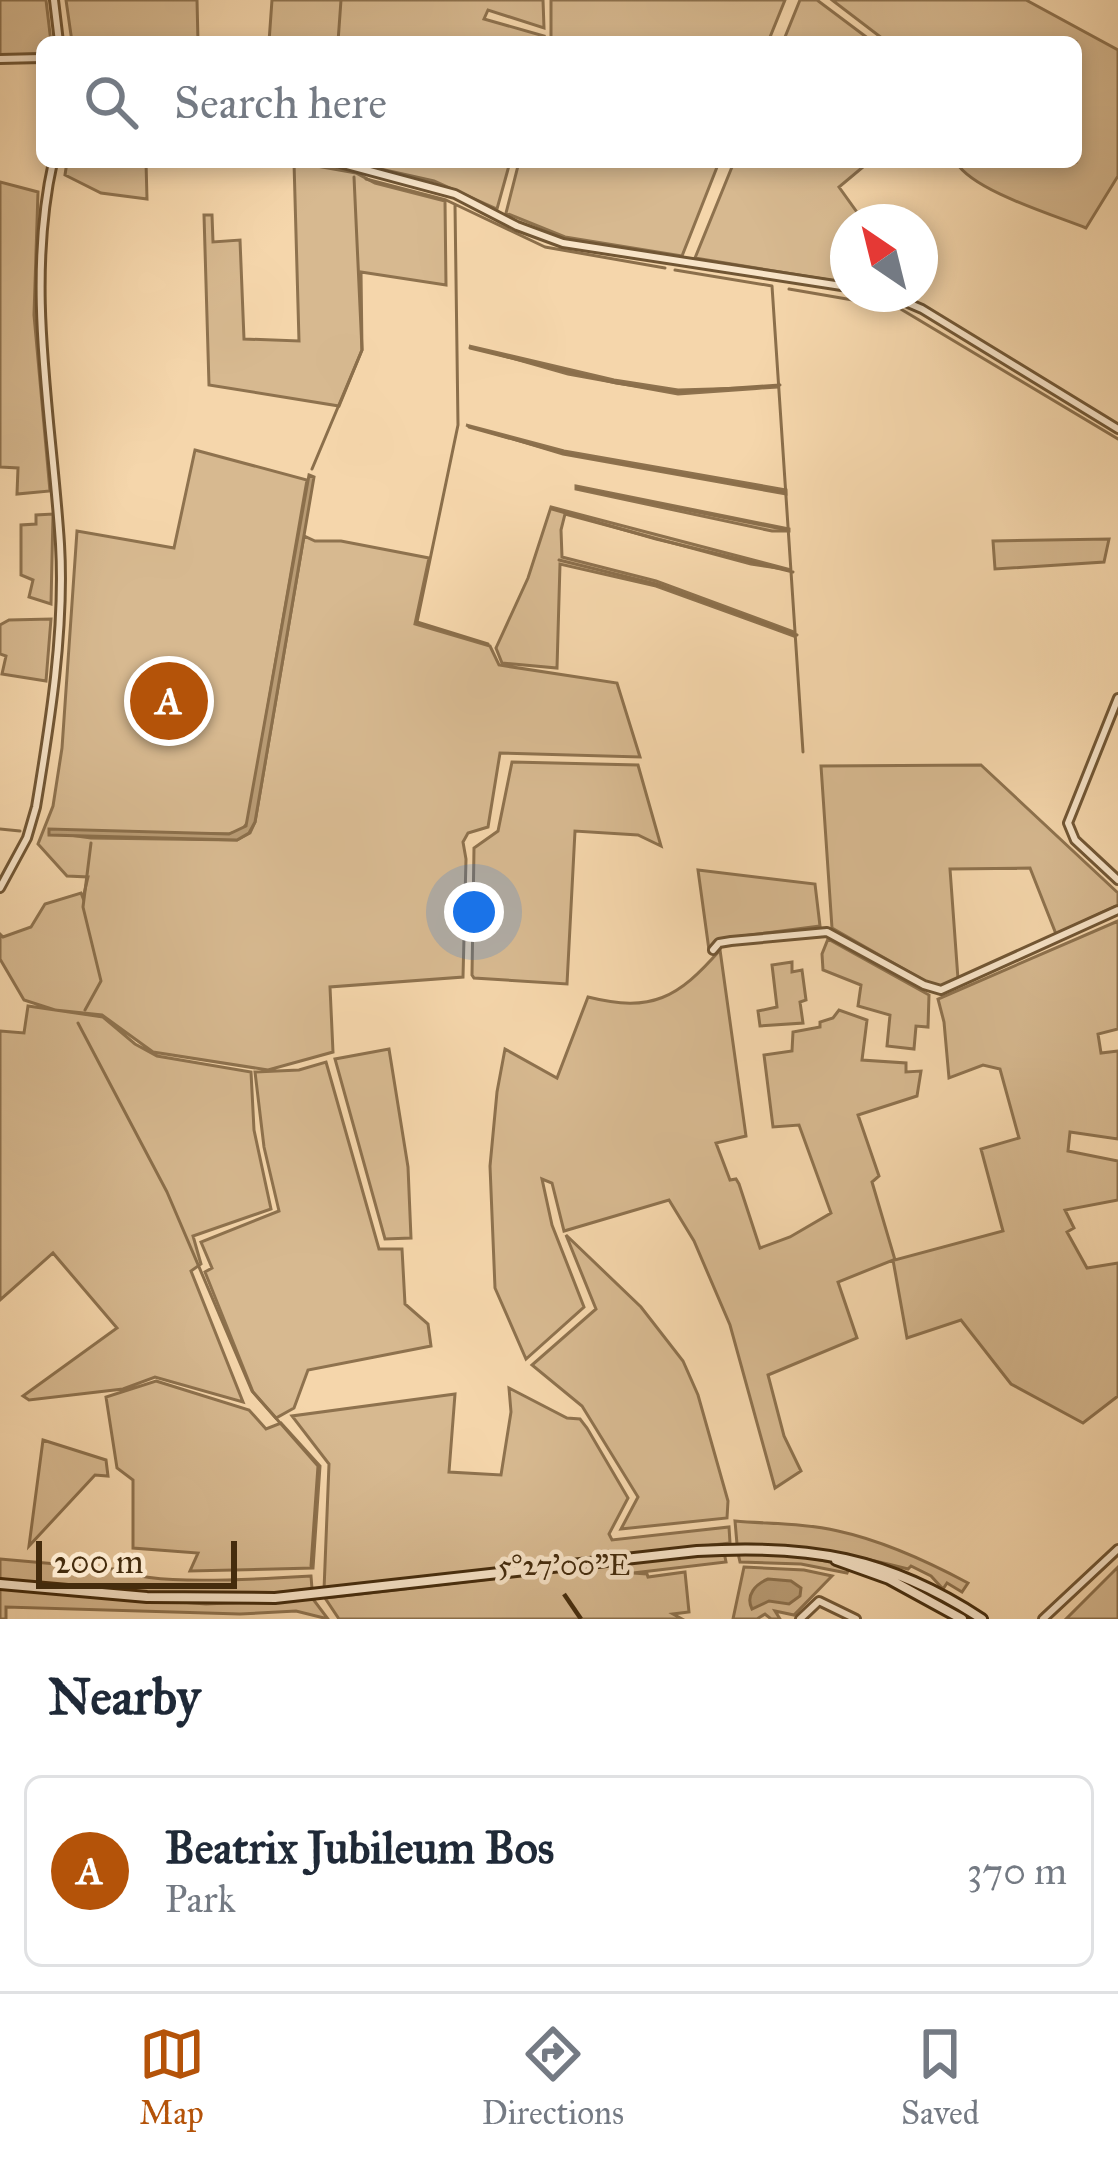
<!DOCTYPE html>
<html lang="en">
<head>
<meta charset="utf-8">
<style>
  :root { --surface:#fff; --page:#f2f2f3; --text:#1f2937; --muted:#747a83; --line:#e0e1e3; --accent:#b45309 }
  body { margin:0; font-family:"IM FELL Great Primer",serif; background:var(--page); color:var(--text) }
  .compass { position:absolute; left:830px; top:204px; width:108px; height:108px; border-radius:50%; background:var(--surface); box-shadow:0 6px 18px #0003; rotate:325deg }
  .scale { position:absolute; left:36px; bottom:30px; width:201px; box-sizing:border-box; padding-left:12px; border:6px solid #452c0d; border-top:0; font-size:33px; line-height:42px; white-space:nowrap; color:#452c0d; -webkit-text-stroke:9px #f8e4c8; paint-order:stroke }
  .you { position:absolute; left:474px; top:912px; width:42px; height:42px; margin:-30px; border:9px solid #fff; border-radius:50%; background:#1a73e8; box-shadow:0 0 0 18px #1a73e833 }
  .badge { display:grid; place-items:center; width:78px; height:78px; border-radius:50%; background:var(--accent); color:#fff; font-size:39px; font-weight:700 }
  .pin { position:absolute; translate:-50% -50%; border:6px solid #fff; box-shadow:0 3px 12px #0006 }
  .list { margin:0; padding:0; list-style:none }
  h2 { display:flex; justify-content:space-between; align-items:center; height:156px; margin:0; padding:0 48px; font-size:51px }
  h2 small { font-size:39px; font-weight:400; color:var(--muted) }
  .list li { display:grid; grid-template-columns:78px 1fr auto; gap:36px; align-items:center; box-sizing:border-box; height:192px; margin:0 24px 24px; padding:0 24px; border:3px solid var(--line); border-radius:18px }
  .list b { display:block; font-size:45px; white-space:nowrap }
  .list p { margin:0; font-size:39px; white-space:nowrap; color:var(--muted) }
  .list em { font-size:39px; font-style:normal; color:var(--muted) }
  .icon { flex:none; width:66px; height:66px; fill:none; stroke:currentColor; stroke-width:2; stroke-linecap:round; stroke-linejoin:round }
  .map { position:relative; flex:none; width:1118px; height:1619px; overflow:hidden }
  .search { position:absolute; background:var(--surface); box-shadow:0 6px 18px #0003; left:36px; right:36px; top:36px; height:132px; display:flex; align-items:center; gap:30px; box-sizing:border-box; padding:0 42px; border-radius:18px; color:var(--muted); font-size:45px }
  .sheet { height:372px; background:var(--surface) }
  nav { display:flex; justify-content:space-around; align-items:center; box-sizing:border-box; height:168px; border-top:3px solid var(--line); background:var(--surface); font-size:33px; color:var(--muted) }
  nav a { display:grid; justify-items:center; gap:6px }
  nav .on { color:var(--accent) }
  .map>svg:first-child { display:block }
  .green { fill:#d7b990; stroke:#8e724e; stroke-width:3 }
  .water { fill:#b99c75; stroke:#8b6f4b; stroke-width:3 }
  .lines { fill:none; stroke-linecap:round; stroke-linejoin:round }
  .stream { stroke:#8b6f4b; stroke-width:3 }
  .minor-casing { stroke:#715634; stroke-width:12 }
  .tertiary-casing { stroke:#715634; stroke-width:12 }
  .secondary-casing { stroke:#452c0d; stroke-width:14 }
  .minor { stroke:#f8e4c8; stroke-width:6 }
  .tertiary { stroke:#f8e4c8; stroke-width:6 }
  .secondary { stroke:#f8e4c8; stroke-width:8 }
  .ticks { fill:none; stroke:#452c0d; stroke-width:4.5 }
  .ticks-label { font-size:30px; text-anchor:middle; fill:#452c0d; stroke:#f8e4c8; stroke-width:9; stroke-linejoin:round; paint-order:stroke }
</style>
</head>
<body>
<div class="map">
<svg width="1118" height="1619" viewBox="0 0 1118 1619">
  <rect width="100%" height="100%" fill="#f5d6ab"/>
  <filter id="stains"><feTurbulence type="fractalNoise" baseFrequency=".00167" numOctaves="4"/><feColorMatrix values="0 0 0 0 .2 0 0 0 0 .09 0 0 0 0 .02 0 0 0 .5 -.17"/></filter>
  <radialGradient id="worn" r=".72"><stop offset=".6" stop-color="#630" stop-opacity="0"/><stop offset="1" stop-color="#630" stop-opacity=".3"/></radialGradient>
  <!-- green -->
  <path class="green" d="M0 0H46L51 42H42V54L0 55Z
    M66 0H197L198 42H72Z
    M272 0H543L544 28 488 10 484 19 544 36 542 42H269Z
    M551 0H785L768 42H551Z
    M800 0H817L873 42H783Z
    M832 0H1026L1118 50V176L1086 228C1054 215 973 191 956 162H1076V42H887Z
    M67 162H146L147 199 101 193 65 175Z
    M294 162 356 173 375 183 445 201 446 285 361 272 362 350 339 406 209 385 204 215H212L213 242 240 240 244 339 299 341Z
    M349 162H510L497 209 434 181Z
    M519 162H719L682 256 565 237 506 213Z
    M734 162H869L839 187 864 222H848V283L695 258Z
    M0 182 38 192 34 315 50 491 17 494 18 468 0 467Z
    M469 346 614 380 678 390 778 387 678 394 568 374Z
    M466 425 564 451 786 490V494L563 454Z
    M195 450 307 480 248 822 242 830 229 834 48 832 91 838 237 840 250 833 255 822 304 536 315 541H341L429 558 415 624 490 646 499 665 617 683 640 757 500 753 488 827 468 833 463 842 466 859 463 977 330 987 333 1052 268 1070 153 1052 102 1015 55 1010 24 1000 0 959V934L3 937 31 927 45 904 81 893 83 898 88 877 67 876 38 844 53 806 62 748 77 531 174 548Z
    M576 486 789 529V531H772L576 489Z
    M551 507 791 570 751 564 565 514 561 530 562 557 656 581 794 632V636L656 586 560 564 557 668 502 663 496 648 528 578Z
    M53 514 51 604 29 597 33 580 21 575V525L36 524V515Z
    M1109 539 1104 562 995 569 993 541Z
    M51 619 46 681 2 674 6 656 0 654V625L9 620Z
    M512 762 638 765 661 846 638 835 575 831 567 984 474 978 472 975 474 848 498 831Z
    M981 765 1118 893V905L1056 934 1030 868 950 869 958 979 937 988 832 928 821 766Z
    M698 870 815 884 820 926 720 939 709 950Z
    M1118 921V1029L1098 1034 1101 1053 1118 1051V1139L1070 1132 1068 1151 1118 1161V1200L1065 1210 1074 1228 1067 1232 1087 1268 1118 1263V1396L1083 1423 1011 1384 961 1320 907 1338 893 1260 838 1282 857 1338 768 1375 784 1436 801 1471 775 1488 730 1325 694 1241 669 1200 564 1231 552 1183 542 1179 552 1225 584 1307 526 1359 495 1288 490 1166 497 1092 505 1049 557 1078 588 997C652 1013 678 998 720 950L746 1136 716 1143 730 1180 736 1179 739 1184 760 1248 790 1237 831 1213 799 1125 773 1127 764 1055 792 1051 793 1032 820 1027V1022L833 1018 839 1010 867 1020 862 1060 906 1063V1072L921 1071 917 1096 858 1115 879 1176 872 1182 895 1260 1003 1231 981 1149 1019 1138 1000 1069 983 1065 949 1078 944 1022 938 999Z
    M828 939 929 995 928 1027 916 1026 914 1049 887 1046 890 1015 858 1006 861 985 823 970 822 954Z
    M792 962V972L802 970 806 1000 800 1002 803 1023 760 1026 758 1011 777 1007 772 965Z
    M28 1006 103 1017 135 1044 157 1056 251 1072 254 1130 271 1209 193 1236 201 1264 191 1271 243 1402 155 1377 123 1389 29 1400 23 1396 117 1328 53 1253 0 1300V1031L24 1033Z
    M389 1049 408 1167 411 1238 385 1239 335 1059Z
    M326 1062 379 1249H402L405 1304 428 1324 431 1346 308 1370 294 1408 276 1418 253 1392 205 1272 212 1268 201 1242 279 1211 264 1147 255 1072 299 1070Z
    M566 1235 641 1307 683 1361 698 1395 728 1501 727 1518 621 1529 638 1497 582 1406 532 1365 596 1309Z
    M156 1381 249 1410 266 1429 281 1423 320 1466 313 1568 190 1571 198 1553 133 1548V1480L117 1468 106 1397Z
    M509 1388 567 1418 580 1419 587 1428 628 1498 609 1534 612 1540 729 1527 730 1543 324 1590 329 1464 292 1416 455 1394 449 1472 501 1475 511 1412Z
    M43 1440 106 1460 108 1476 95 1475 29 1546Z
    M735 1521C769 1524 804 1523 838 1531 884 1541 927 1561 968 1583L962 1592 947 1583 943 1589 931 1576 911 1566 908 1569C852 1554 795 1544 737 1544Z
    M724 1552 726 1562 633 1573 647 1574 648 1577 685 1572 689 1612 673 1614 682 1619H339L325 1598Z
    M738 1553 796 1555 850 1566 847 1573 801 1564 740 1562Z
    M0 1559 124 1570C144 1587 278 1578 311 1576L312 1589 265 1594 154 1595 0 1579Z
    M744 1567 804 1570 832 1576 794 1615 775 1611 780 1619H771L765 1614 757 1619H733Z
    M1118 1567V1619H1066Z
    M0 1588 206 1604 313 1599 328 1619 296 1611 240 1614 6 1607V1619H0Z"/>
  <!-- water -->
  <path class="water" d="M309 475 314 477 255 822 249 833 237 840 49 835V829L229 834 246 826Z
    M768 1579 791 1581 801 1588 800 1596 789 1604 769 1601 752 1609C745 1595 756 1584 768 1579Z"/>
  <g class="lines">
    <!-- stream -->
    <path class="stream" d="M338 42 341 0
      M366 179 446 200 545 247 665 268
      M455 205 458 425 417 622 488 644
      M675 270 772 286 803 752
      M789 289 899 308 1118 439
      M470 348 616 383 678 392 780 385
      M469 427 563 453 784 492
      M312 469 362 350 354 177
      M577 488 787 530
      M552 509 656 539 793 572
      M559 560 656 584 797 635
      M0 829 20 831
      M85 1010 101 981 83 907 91 843
      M78 1023 167 1192 252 1391 318 1466 311 1566"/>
    <!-- minor casing -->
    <g class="minor-casing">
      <path id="minor" d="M0 59 42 58
        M336 162 455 194 517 226 563 243 848 287
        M887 294 922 309 1118 429
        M1118 698 1068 823 1075 840 1118 880
        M713 950 719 943 731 941 827 932 924 985 941 990 1118 910
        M800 1619 819 1601 856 1619
        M1043 1619 1118 1549"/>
    </g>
    <!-- tertiary casing -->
    <g class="tertiary-casing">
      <path id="tertiary" d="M54 0 59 42
        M0 888 27 838 36 807C50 723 65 630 60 544 52 418 25 287 53 162"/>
    </g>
    <!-- secondary casing -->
    <g class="secondary-casing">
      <path id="secondary" d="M836 1560 889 1579 962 1619
        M0 1584 147 1597 275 1598 697 1551C808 1544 888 1557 982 1619"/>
    </g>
    <!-- minor -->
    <use href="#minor" class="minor"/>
    <!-- tertiary -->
    <use href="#tertiary" class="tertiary"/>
    <!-- secondary -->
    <use href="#secondary" class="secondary"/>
  </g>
  <!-- ticks -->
  <path class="ticks" d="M564 1594 581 1619"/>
  <g class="ticks-label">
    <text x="564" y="1575">5°27'00"E</text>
  </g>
  <rect width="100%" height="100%" filter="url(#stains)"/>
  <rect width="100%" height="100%" fill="url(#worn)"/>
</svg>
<svg class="compass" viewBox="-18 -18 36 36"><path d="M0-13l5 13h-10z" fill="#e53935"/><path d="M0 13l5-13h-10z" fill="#747a83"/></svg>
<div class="scale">200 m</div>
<div class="you"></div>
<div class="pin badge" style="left:169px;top:701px">A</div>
<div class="search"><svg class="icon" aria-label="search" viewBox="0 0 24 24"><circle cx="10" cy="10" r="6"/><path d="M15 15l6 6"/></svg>Search here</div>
</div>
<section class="sheet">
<h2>Nearby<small></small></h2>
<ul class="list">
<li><span class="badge">A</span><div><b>Beatrix Jubileum Bos</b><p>Park</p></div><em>370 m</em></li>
</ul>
</section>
<nav>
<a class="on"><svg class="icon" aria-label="map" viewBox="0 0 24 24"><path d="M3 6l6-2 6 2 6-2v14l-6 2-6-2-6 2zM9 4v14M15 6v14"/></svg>Map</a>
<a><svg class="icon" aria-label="directions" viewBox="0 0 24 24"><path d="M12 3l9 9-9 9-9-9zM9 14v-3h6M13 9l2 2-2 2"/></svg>Directions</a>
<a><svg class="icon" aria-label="saved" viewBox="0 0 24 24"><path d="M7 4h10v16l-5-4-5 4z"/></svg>Saved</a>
</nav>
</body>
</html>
